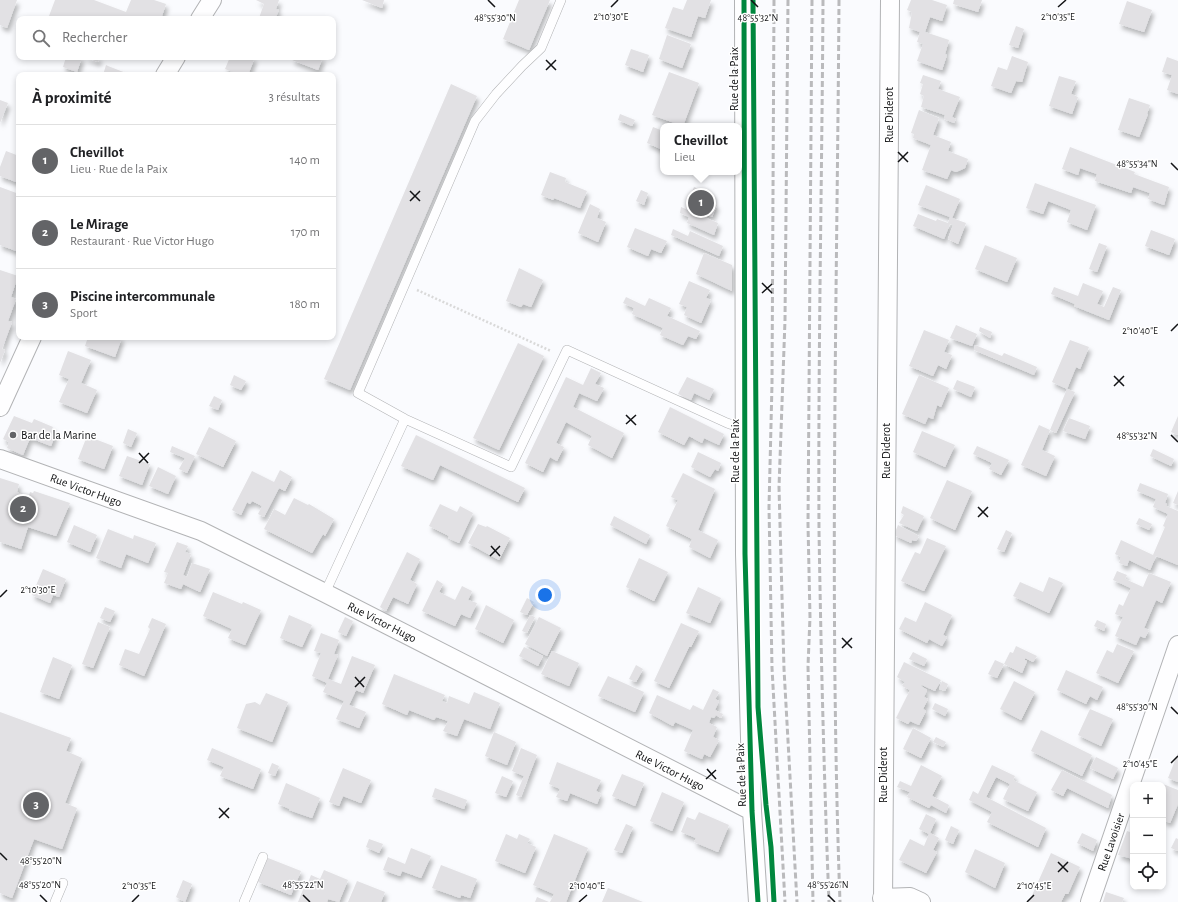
<!DOCTYPE html>
<html lang="fr">
<head>
<meta charset="utf-8">
<style>
  :root { --surface:#fff; --page:#f2f2f2; --text:#202124; --muted:#757577; --line:#e0e0e0; --accent:#636467 }
  body { margin:0; font-family:"Alegreya Sans",sans-serif; background:var(--page); color:var(--text) }
  .controls { position:absolute; right:12px; bottom:12px; display:grid; overflow:hidden; border-radius:8px; box-shadow:0 2px 6px #0003 }
  .controls button { width:36px; height:36px; display:grid; place-items:center; padding:0; border:0; border-bottom:1px solid var(--line); background:var(--surface); color:var(--text); font:20px sans-serif }
  .you { position:absolute; left:545px; top:595px; width:14px; height:14px; margin:-10px; border:3px solid #fff; border-radius:50%; background:#1a73e8; box-shadow:0 0 0 6px #1a73e833 }
  .badge { display:grid; place-items:center; width:26px; height:26px; border-radius:50%; background:var(--accent); color:#fff; font-size:13px; font-weight:700 }
  .pin { position:absolute; translate:-50% -50%; border:2px solid #fff; box-shadow:0 1px 4px #0006 }
  .popup { position:absolute; left:660px; top:123px; width:82px; height:52px; box-sizing:border-box; display:grid; place-content:center; border-radius:8px; background:var(--surface); filter:drop-shadow(0 1px 3px #0005); font-size:13px; white-space:nowrap; color:var(--muted) }
  .popup b { font-size:15px; color:var(--text) }
  .popup::after { content:''; position:absolute; left:50%; top:100%; margin-left:-8px; border:8px solid transparent; border-top-color:var(--surface) }
  .list { margin:0; padding:0; list-style:none }
  h2 { display:flex; justify-content:space-between; align-items:center; height:52px; margin:0; padding:0 16px; font-size:17px }
  h2 small { font-size:13px; font-weight:400; color:var(--muted) }
  .list li { display:grid; grid-template-columns:26px 1fr auto; gap:12px; align-items:center; box-sizing:border-box; height:72px; padding:0 16px; border-top:1px solid var(--line) }
  .list b { display:block; font-size:15px; white-space:nowrap }
  .list p { margin:0; font-size:13px; white-space:nowrap; color:var(--muted) }
  .list em { font-size:13px; font-style:normal; color:var(--muted) }
  .icon { flex:none; width:22px; height:22px; fill:none; stroke:currentColor; stroke-width:2; stroke-linecap:round; stroke-linejoin:round }
  .map { position:relative; flex:none; width:1178px; height:902px; overflow:hidden }
  .search { position:absolute; background:var(--surface); box-shadow:0 2px 6px #0003; left:16px; top:16px; width:320px; height:44px; display:flex; align-items:center; gap:10px; box-sizing:border-box; padding:0 14px; border-radius:8px; color:var(--muted); font-size:15px }
  .panel { position:absolute; background:var(--surface); box-shadow:0 2px 6px #0003; left:16px; top:72px; width:320px; height:268px; border-radius:8px }
  .map>svg:first-child { display:block }
  .building { fill:#e2e1e4; filter:url(#shadow) }
  .lines { fill:none; stroke-linecap:round; stroke-linejoin:round }
  .lane-casing { stroke:#b2b3b5; stroke-width:10 }
  .street-casing { stroke:#b2b3b5; stroke-width:20 }
  .path { stroke:#d9d9d9; stroke-width:2.5; stroke-dasharray:2 2; stroke-linecap:butt }
  .lane { stroke:#fefeff; stroke-width:9 }
  .street { stroke:#fefeff; stroke-width:18 }
  .rail { stroke:#bababc; stroke-width:3; stroke-dasharray:6 3; stroke-linecap:butt }
  .cycleway-casing { stroke:#fff; stroke-width:8 }
  .cycleway { stroke:#00873e; stroke-width:5 }
  .ticks { fill:none; stroke:#121315; stroke-width:1.5 }
  .poi-dot { fill:#636467; stroke:#fff; stroke-width:1.5 }
  .labels { text-anchor:middle; stroke-width:3; stroke-linejoin:round; paint-order:stroke }
  .street-label { font-size:12px; fill:#121315; stroke:#fff }
  .poi-label { font-size:12px; fill:#121315; stroke:#fff; text-anchor:start }
  .ticks-label { font-size:10px; text-anchor:middle; fill:#121315; stroke:#fff; stroke-width:3; stroke-linejoin:round; paint-order:stroke }
</style>
</head>
<body>
<div class="map">
<svg width="1178" height="902" viewBox="0 0 1178 902">
  <defs>
    <filter id="shadow"><feDropShadow dx="2.5" dy="4.5" stdDeviation="2" flood-color="#0004"/></filter>
  </defs>
  <rect width="100%" height="100%" fill="#fafbfe"/>
  <!-- building -->
  <path class="building" d="M0 0H17L7 28 0 25Z
    M55 0H94L126 12 131 0H154L166 4 161 19H56L49 16Z
    M256 0H279L276 9 279 10 275 19H263L259 18 264 4Z
    M362 0H384L382 8Z
    M519 0H550L529 50 503 39Z
    M687 0H711L705 18 698 16 691 37 665 28 673 7 683 10Z
    M911 0H932L947 5 942 21 930 17 925 32 949 40 945 54 947 55 942 70 917 61 923 44 917 42 920 32 909 28 912 12 907 10Z
    M954 0H982L978 12 953 4Z
    M1127 1 1152 10 1144 32 1119 24Z
    M1016 26 1024 29 1018 48 1009 45Z
    M667 35 691 44 682 68 659 59Z
    M631 49 649 55 643 72 625 65Z
    M1012 56 1028 62 1022 82 1016 81 1011 93 991 86 998 67 1007 70Z
    M66 57H82L77 72 63 67Z
    M84 57H100L98 62Z
    M230 57H255L248 75H241L225 69Z
    M293 57H323L318 70 292 60Z
    M1167 57 1178 61V94L1167 90 1172 75 1162 72Z
    M106 65 108 66 131 75H103Z
    M669 72 699 83 683 126 652 115Z
    M923 75 941 81 938 89 960 97 952 117 956 119 954 123 944 119 945 115 921 107 924 96 920 94 923 84 920 83Z
    M1059 76 1076 81 1071 94 1078 97 1072 114 1049 106Z
    M451 84 477 96 350 390 324 379Z
    M1129 98 1150 105 1147 114H1148L1139 137 1118 130Z
    M0 100 8 103 0 123Z
    M919 110 939 118 933 135 951 142 948 151 968 159 965 168 956 172 951 170 947 179 922 170 931 145 913 138 914 134 911 133Z
    M620 114 635 120 632 126 618 120Z
    M653 127 663 131V150L647 143Z
    M1070 147 1135 172 1134 174 1169 187 1164 205 1148 199 1150 193 1133 187 1131 193 1095 181 1097 174 1080 168 1078 175 1062 169Z
    M6 151 19 156V183L0 176V167Z
    M550 172 566 178 565 182 587 191 580 208 554 198 553 200 541 195Z
    M1035 183 1096 205 1087 230 1067 222 1071 210 1048 201 1043 214 1026 208Z
    M926 185 960 199 952 218 966 223 958 244 948 239 953 225 950 224 944 239 913 226 918 214 936 221 937 219 948 223 950 217 918 205Z
    M0 187 19 194V252L0 245Z
    M694 187 713 195 711 202 717 205 712 217 686 206Z
    M641 190 648 193 644 205 636 201Z
    M590 204 600 209 597 218 606 222 598 242 578 233Z
    M681 207 718 223 714 235 687 223 689 217 680 213Z
    M635 228 667 241 661 253 651 249 648 256 627 247Z
    M673 229 688 236 690 231 723 246 719 256 671 235Z
    M1151 230 1175 239 1169 255 1145 246Z
    M1099 243 1107 246 1097 272 1089 269Z
    M985 245 1017 258 1007 282 975 269Z
    M704 253 732 265V291L696 274Z
    M519 268 543 280 531 307 523 304 521 307 506 301Z
    M0 270 18 276 11 297 16 299 8 321 12 322 2 349 5 350 0 363Z
    M689 281 710 290 706 298 711 300 701 323 684 315 687 307 679 304Z
    M1083 283 1103 291 1097 304 1104 307 1113 287 1121 290 1109 320 1074 306 1075 304 1051 294 1054 287 1078 296Z
    M626 297 645 306 649 298 671 308 667 316 700 331 696 339 688 336 683 345 660 335 663 328 632 314 634 308 623 303Z
    M956 325 977 334 972 346 950 338Z
    M980 327 992 332 990 338 979 331Z
    M924 330 949 340 944 352 952 355 946 369 938 365 933 376 909 366Z
    M88 337H122L115 357 85 346Z
    M1070 340 1089 347 1080 369 1076 367 1067 389 1052 382Z
    M518 343 544 356 499 450 473 438Z
    M975 345 1002 356 1004 353 1037 367 1034 375 974 350Z
    M68 351 91 360 81 383 97 390 87 413 59 402 69 379 59 375Z
    M591 368 601 373 595 384 604 388 597 401 579 393 573 407 624 433 612 458 588 445 592 436 566 422 556 443 564 447 557 461 550 457 543 472 525 463 566 377 583 385Z
    M234 375 246 381 241 390 230 385Z
    M919 375 949 388 941 407 937 405 933 419 928 417 925 424 902 414Z
    M687 377 714 389 709 400 694 393 691 400 678 394Z
    M957 380 975 387 971 397 953 389Z
    M1067 389 1075 392 1056 433 1050 430Z
    M214 396 222 400 218 410 209 406Z
    M670 407 724 434 719 445 704 438 702 443 689 436 684 445 658 432Z
    M14 416 32 423 34 419 53 427 51 431 56 433 51 446 30 438 23 455 7 448 9 442 3 439Z
    M1178 416V435L1171 432Z
    M1069 418 1090 426 1085 439 1063 431Z
    M1039 425 1050 430 1042 450 1055 456 1046 476 1021 465Z
    M209 427 236 441 223 467 196 454Z
    M128 429 137 433 131 447 123 443Z
    M922 431 955 445 945 467 913 452Z
    M416 435 525 488 518 502 440 465 433 480 401 466Z
    M87 436 113 446 104 469 78 459Z
    M172 446 195 456 187 473 179 469 185 458 170 452Z
    M977 446 1009 460 1001 475 989 469 992 463 973 454Z
    M1153 449 1174 459 1171 466 1150 456Z
    M698 452 721 463 718 471 715 469 710 477 691 467Z
    M127 456 150 464 142 485 119 476Z
    M158 467 176 476 168 494 149 486Z
    M280 470 292 477 285 491 279 488 264 517 258 514 262 506 252 501 250 504 247 502 241 515 232 510 252 471 274 482Z
    M683 473 715 489 698 530 718 540 710 558 689 547 692 539 666 526 678 500 671 497Z
    M0 478 19 484 17 492 23 495 29 496 30 492 33 493 34 491 70 503 56 536 28 527 21 549 0 542Z
    M947 480 972 491 955 530 930 518Z
    M1140 483 1168 494 1165 503 1167 504 1166 506 1178 511V565L1156 556 1150 570 1129 560 1127 566 1119 563 1121 557 1115 554 1121 540 1153 555 1165 527 1163 526 1168 514 1153 507 1156 499 1137 491Z
    M1178 491V505L1173 503Z
    M294 498 308 505 309 504 334 519 325 536 323 534 312 553 264 529 274 509 285 515Z
    M440 504 457 512 460 506 473 513 459 543 448 538 449 536 429 526Z
    M903 506 924 516 917 531 899 523 904 515 901 513Z
    M614 516 650 535 646 544 610 525Z
    M1139 518 1152 524 1149 530 1136 524Z
    M478 524 486 527 487 526 510 538 499 560 468 543Z
    M74 525 97 535 90 552 67 542Z
    M898 525 919 536 916 541 912 540 911 543 894 535Z
    M108 529 133 539 134 535 156 543 148 563 126 554 121 568 96 558Z
    M1006 530 1012 533 1004 552 997 549Z
    M927 538 946 546 924 591 901 581 915 552 920 554Z
    M177 542 188 546 185 552 191 554 183 575 187 577 192 563 210 569 200 592 183 584 181 589 164 583 168 573 164 572Z
    M407 552 420 559 410 580 417 584 408 604 393 597 386 611 380 607Z
    M639 558 668 572 654 601 626 587Z
    M43 569 66 579 59 597 53 595 50 603 32 595Z
    M1117 571 1127 575 1125 579 1143 587 1149 573 1171 582 1162 603 1156 600 1144 628 1149 630 1145 638 1140 636 1136 645 1115 636 1123 617 1115 614 1119 604 1123 606 1131 588 1113 580Z
    M1049 577 1063 583 1049 613 1013 596 1020 582 1043 592Z
    M437 580 443 584 439 592 455 600 462 586 472 591 468 600 477 603 470 618 461 614 455 626 422 611Z
    M698 587 721 598 710 623 686 613Z
    M213 592 242 604 243 602 261 610 245 645 228 638 232 629 203 616Z
    M527 598 534 602 527 615 520 612Z
    M925 602 952 615 943 635 947 637 942 646 929 639 927 643 899 629 905 617 916 622Z
    M486 605 514 620 503 643 475 629Z
    M105 607 115 611 110 622 100 618Z
    M289 615 312 625 302 647 280 638Z
    M530 615 535 617 527 633 522 631Z
    M345 617 353 621 346 636 338 632Z
    M539 617 561 628 547 656 525 644Z
    M152 618 166 624 144 676 119 665 125 649 139 654 150 629 148 627Z
    M1097 620 1106 624 1104 631 1094 626Z
    M98 622 110 627 93 668 82 664Z
    M681 623 699 631 691 647H689L669 688 654 681Z
    M321 633 339 640 334 654 338 655 328 679 341 684 352 656 375 665 363 693 356 690 349 705 366 712 359 728 336 719 344 701 323 692 327 683 312 676 321 653 314 651Z
    M1117 644 1134 651 1118 683 1096 673 1107 650 1113 653Z
    M1016 646 1037 656 1033 662 1025 658V660L1027 661 1022 673 1004 664 1010 652 1013 653Z
    M524 647 543 656 538 666 519 656Z
    M552 651 579 663 569 686 541 674Z
    M913 652 927 659 924 666 909 659Z
    M53 657 72 665 59 699 40 692Z
    M995 660 1004 664 997 678 988 674Z
    M904 662 941 680 935 691 922 685 921 686 927 690 924 697 928 699 923 709 926 711 919 725 910 721 908 724 896 718 910 690 902 686 905 682 897 677Z
    M636 665 643 669 636 682 629 679Z
    M1066 670 1103 687 1097 700 1090 696 1086 704 1057 690Z
    M394 674 445 695 442 701 447 703 449 696 469 704 474 692 500 703 490 729 464 719 457 736 443 731 448 721 436 717 434 720 409 710 407 715 382 704Z
    M608 676 644 692 635 712 598 696Z
    M942 681 948 684 945 691 939 689Z
    M1014 681 1035 692 1021 720 1000 709Z
    M713 689 719 692 715 699 719 701 715 710 723 714 721 718 716 715 714 718 711 717 709 723 717 727 713 737 719 740 710 757 704 754 702 759 684 751 693 730 675 722 673 726 649 713 657 695 690 710 693 705 703 710Z
    M266 693 288 702 272 742 237 728 246 704 255 702 260 705Z
    M935 703 948 709 945 716 932 709Z
    M1090 709 1113 719 1101 746 1078 735Z
    M0 712 71 738 66 751 82 758 65 803 77 808 62 849 34 839 12 898 0 893Z
    M913 728 931 738 921 758 903 749Z
    M1041 730 1092 755 1082 776 1031 751Z
    M494 732 516 742 507 765 485 756Z
    M936 737 946 742 943 747 933 742Z
    M212 748 261 769 253 789 220 776 224 767 207 760Z
    M521 748 537 755 521 797 516 795 524 776 512 771Z
    M1178 753V782L1168 778Z
    M1096 757 1118 768 1113 779 1090 768Z
    M557 762 601 780 596 791 601 794 597 804 570 793 567 801 556 797 560 789 549 784Z
    M272 763 279 766 275 776 268 773Z
    M921 765 942 776 932 796 949 805 946 813 931 805 929 808 907 797 910 792 897 787 900 781 911 786Z
    M992 765 1015 776 1013 780 1037 792 1028 811 1003 799 1010 784 996 777 986 797 1046 828 1038 847 987 822 992 812 969 800 973 791 978 794Z
    M343 768 371 780 361 803 343 796 339 806 329 802Z
    M1062 770 1112 795 1108 808 1067 788 1063 796 1051 790Z
    M622 774 644 783 635 806 612 796Z
    M502 776 513 781 506 797 495 793Z
    M286 783 320 798 312 818 289 810 290 809 278 804Z
    M1163 785V784L1178 790V804L1170 823 1163 820Z
    M435 788 467 800 464 809 432 797Z
    M662 792 684 802 672 831 650 821Z
    M699 812 729 825 718 852 694 842 696 838 681 832 687 817 695 820Z
    M926 814 936 819 930 833 939 838 933 850 937 852 926 873 899 860 910 839 924 846 929 834 919 829Z
    M626 824 633 827 622 853 614 850Z
    M951 826 959 830 953 844 945 840Z
    M1127 831 1133 833V859L1118 855Z
    M1082 833 1097 840 1093 851 1077 843Z
    M506 834 517 839 519 834 528 838 530 839 527 843 536 847 525 873 495 861Z
    M554 834 588 848 566 902H550L554 894 533 885Z
    M1176 838 1178 839V851L1171 848Z
    M369 839 383 844 379 853 366 847Z
    M411 848 431 856 421 878 402 871 400 876 383 870 388 857 405 864Z
    M975 849 1005 863 995 888 965 872Z
    M1051 853 1080 867 1068 894H1065L1061 902H1029Z
    M268 858 301 871 291 895 258 882Z
    M441 865 477 879 470 898 461 895 460 898 432 888Z
    M324 870 348 880 339 902 328 899 327 902H298L306 882 308 883 311 875 320 879Z
    M183 880 192 884 185 902 176 897Z
    M357 881 385 892 381 902H348Z
    M608 888 643 902H602Z
    M1106 892 1124 898 1122 902H1103Z
    M537 897 549 902H535Z"/>
  <g class="lines">
    <!-- lane casing -->
    <g class="lane-casing">
      <path id="lane" d="M561 0 541 48 522 66 496 94 475 121 358 393 405 419 511 467 567 350 727 423 744 429
        M325 593 405 419
        M55 902 63 883
        M244 902 263 857"/>
    </g>
    <!-- street casing -->
    <g class="street-casing">
      <path id="street" d="M744 0 745 554 752 811 758 902
        M200 19 212 0
        M165 75 176 57
        M0 407 32 337
        M0 459 201 531 325 593 752 811
        M882 898 910 897 921 902
        M883 902 890 0
        M1090 902 1178 645"/>
    </g>
    <!-- path -->
    <path class="path" d="M417 290 551 351"/>
    <!-- lane -->
    <use href="#lane" class="lane"/>
    <!-- street -->
    <use href="#street" class="street"/>
    <!-- rail -->
    <path class="rail" d="M774 0 772 384 769 507 772 668 785 902
      M788 0 785 320 779 487 784 669 797 902
      M812 0 808 524 810 617 808 666 813 902
      M823 0C822 177 818 354 819 530 821 654 824 778 829 902
      M839 0C837 301 829 601 840 902"/>
    <!-- cycleway casing -->
    <g class="cycleway-casing">
      <path id="cycleway" d="M744 0 745 554 752 811 758 902
        M753 0 758 707 766 805 771 847 774 902"/>
    </g>
    <!-- cycleway -->
    <use href="#cycleway" class="cycleway"/>
  </g>
  <!-- ticks -->
  <path class="ticks" d="M488 0 495 7M751 0 758 7M611 7 618 0M1058 7 1066 0M546 60 556 70M546 70 556 60M898 152 908 162M898 162 908 152M1171 163 1178 170M410 191 420 201M410 201 420 191M762 283 772 293M762 293 772 284M1171 331 1178 324M1114 376 1124 386M1114 386 1124 376M626 415 636 425M626 424 636 415M1171 435 1178 442M139 453 148 463M139 463 149 453M978 507 988 517M978 517 988 507M491 546 500 556M490 556 500 546M0 597 7 590M842 638 852 648M842 648 852 638M355 677 364 687M355 687 365 677M1171 707 1178 714M1171 763 1178 756M707 769 716 779M706 779 716 770M219 808 229 818M219 818 229 808M0 853 7 860M1058 862 1068 872M1058 872 1068 862M40 895 47 902M303 895 310 902M828 895 835 902M132 902 139 895M579 902 587 895M1027 902 1034 895"/>
  <!-- markers -->
  <circle class="poi-dot" cx="13" cy="435" r="4"/>
  <g class="labels">
    <!-- street labels -->
    <g class="street-label">
      <text transform="translate(734 79) rotate(-90)" y="4">Rue de la Paix</text>
      <text transform="translate(889 115) rotate(-90)" y="4">Rue Diderot</text>
      <text transform="translate(735 451) rotate(-90)" y="4">Rue de la Paix</text>
      <text transform="translate(886 451) rotate(-90)" y="4">Rue Diderot</text>
      <text transform="translate(86 490) rotate(20)" y="4">Rue Victor Hugo</text>
      <text transform="translate(382 622) rotate(27)" y="4">Rue Victor Hugo</text>
      <text transform="translate(670 770) rotate(27)" y="4">Rue Victor Hugo</text>
      <text transform="translate(741 775) rotate(-92)" y="4">Rue de la Paix</text>
      <text transform="translate(883 775) rotate(-90)" y="4">Rue Diderot</text>
      <text transform="translate(1111 842) rotate(-71)" y="4">Rue Lavoisier</text>
    </g>
    <!-- poi labels -->
    <g class="poi-label">
      <text x="21" y="439">Bar de la Marine</text>
    </g>
  </g>
  <g class="ticks-label">
    <text x="611" y="20">2°10'30"E</text>
    <text x="1058" y="20">2°10'35"E</text>
    <text x="495" y="21">48°55'30"N</text>
    <text x="758" y="21">48°55'32"N</text>
    <text x="1137" y="167">48°55'34"N</text>
    <text x="1140" y="334">2°10'40"E</text>
    <text x="1137" y="439">48°55'32"N</text>
    <text x="38" y="593">2°10'30"E</text>
    <text x="1137" y="710">48°55'30"N</text>
    <text x="1140" y="767">2°10'45"E</text>
    <text x="41" y="864">48°55'20"N</text>
    <text x="40" y="888">48°55'20"N</text>
    <text x="303" y="888">48°55'22"N</text>
    <text x="828" y="888">48°55'26"N</text>
    <text x="139" y="889">2°10'35"E</text>
    <text x="587" y="889">2°10'40"E</text>
    <text x="1034" y="889">2°10'45"E</text>
  </g>
</svg>
<div class="controls">
<button>+</button>
<button>−</button>
<button><svg class="icon" aria-label="locate" viewBox="0 0 24 24"><circle cx="12" cy="12" r="6"/><path d="M12 2v4M12 18v4M2 12h4M18 12h4"/></svg></button>
</div>
<div class="you"></div>
<div class="pin badge" style="left:701px;top:203px">1</div>
<div class="popup"><b>Chevillot</b>Lieu</div>
<div class="pin badge" style="left:23px;top:509px">2</div>
<div class="pin badge" style="left:36px;top:805px">3</div>
<div class="search"><svg class="icon" aria-label="search" viewBox="0 0 24 24"><circle cx="10" cy="10" r="6"/><path d="M15 15l6 6"/></svg>Rechercher</div>
<section class="panel">
<h2>À proximité<small>3 résultats</small></h2>
<ul class="list">
<li><span class="badge">1</span><div><b>Chevillot</b><p>Lieu · Rue de la Paix</p></div><em>140 m</em></li>
<li><span class="badge">2</span><div><b>Le Mirage</b><p>Restaurant · Rue Victor Hugo</p></div><em>170 m</em></li>
<li><span class="badge">3</span><div><b>Piscine intercommunale</b><p>Sport</p></div><em>180 m</em></li>
</ul>
</section>
</div>
</body>
</html>
